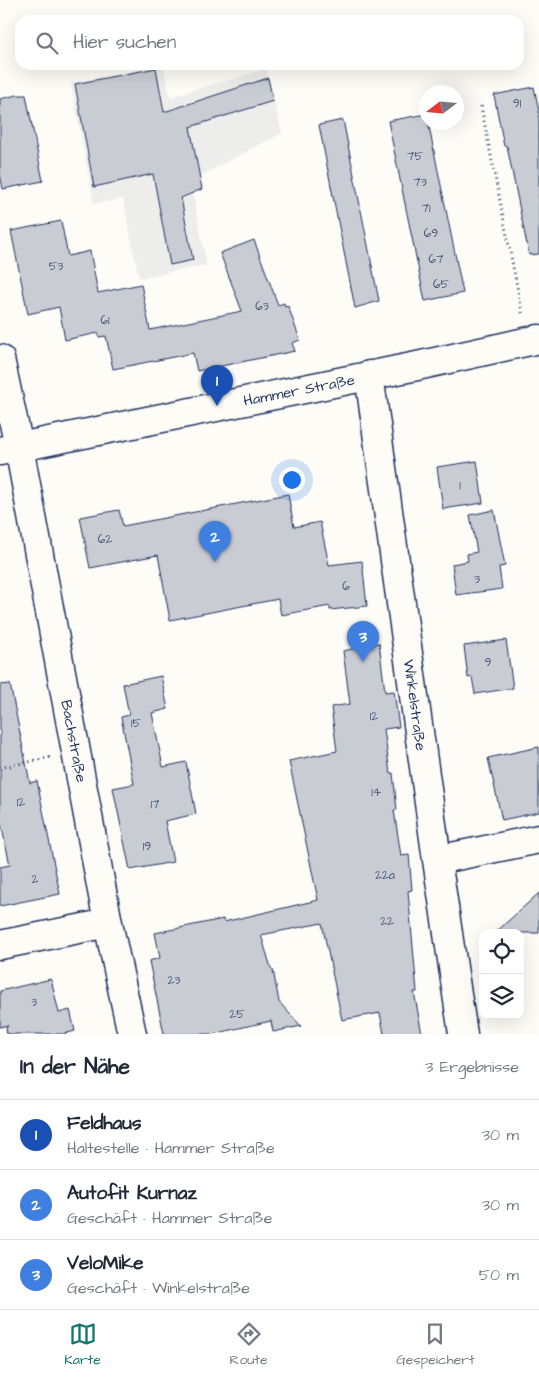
<!DOCTYPE html>
<html lang="de">
<head>
<meta charset="utf-8">
<style>
  :root { --surface:#fff; --page:#f6f6f7; --text:#1f2937; --muted:#747a83; --line:#e0e1e3; --accent:#0f766e }
  body { margin:0; font-family:"Architects Daughter",sans-serif; background:var(--page); color:var(--text) }
  .controls { position:absolute; right:15px; bottom:15px; display:grid; overflow:hidden; border-radius:10px; box-shadow:0 5px 20px #0002 }
  .controls button { width:45px; height:45px; display:grid; place-items:center; padding:0; border:0; border-bottom:1px solid var(--line); background:var(--surface); color:var(--text); font:25px sans-serif }
  .compass { position:absolute; left:419px; top:85px; width:45px; height:45px; border-radius:50%; background:var(--surface); box-shadow:0 5px 20px #0002; rotate:254deg }
  .you { position:absolute; left:291px; top:479px; width:18px; height:18px; margin:-12px; border:4px solid #fff; border-radius:50%; background:#1a73e8; box-shadow:0 0 0 8px #1a73e833 }
  .badge { display:grid; place-items:center; width:32px; height:32px; border-radius:50%; background:var(--accent); color:#fff; font-size:16px; font-weight:700 }
  .pin { position:absolute; translate:-50% -41px; filter:drop-shadow(0 1px 2px #0008) }
  .pin::after { content:''; position:absolute; top:26px; width:18px; height:15px; background:inherit; clip-path:polygon(0 0,100% 0,50% 100%) }
  .list { margin:0; padding:0; list-style:none }
  h2 { display:flex; justify-content:space-between; align-items:center; height:65px; margin:0; padding:0 20px; font-size:21px }
  h2 small { font-size:16px; font-weight:400; color:var(--muted) }
  .list li { display:grid; grid-template-columns:32px 1fr auto; gap:15px; align-items:center; box-sizing:border-box; height:70px; padding:0 20px; border-top:1px solid var(--line) }
  .list b { display:block; font-size:19px; white-space:nowrap }
  .list p { margin:0; font-size:16px; white-space:nowrap; color:var(--muted) }
  .list em { font-size:16px; font-style:normal; color:var(--muted) }
  .icon { flex:none; width:28px; height:28px; fill:none; stroke:currentColor; stroke-width:2; stroke-linecap:round; stroke-linejoin:round }
  .map { position:relative; flex:none; width:539px; height:1034px; overflow:hidden }
  .search { position:absolute; background:var(--surface); box-shadow:0 5px 20px #0002; left:15px; right:15px; top:15px; height:55px; display:flex; align-items:center; gap:12px; box-sizing:border-box; padding:0 18px; border-radius:15px; color:var(--muted); font-size:19px }
  .sheet { height:275px; background:var(--surface) }
  nav { display:flex; justify-content:space-around; align-items:center; box-sizing:border-box; height:70px; border-top:1px solid var(--line); background:var(--surface); font-size:14px; color:var(--muted) }
  nav a { display:grid; justify-items:center; gap:2px }
  nav .on { color:var(--accent) }
  .map>svg:first-child { display:block }
  .built { fill:#edeeec }
  .building { fill:#c9ccd3; stroke:#1b2f5e }
  .lines { fill:none; stroke-linecap:round; stroke-linejoin:round }
  .street-casing { stroke:#1b2f5e; stroke-width:31 }
  .secondary-casing { stroke:#1b2f5e; stroke-width:31 }
  .path { stroke:#1b2f5e; stroke-width:3; stroke-dasharray:1 4; stroke-linecap:butt }
  .street { stroke:#fdfcf7; stroke-width:28 }
  .secondary { stroke:#fdfcf7; stroke-width:28 }
  .labels { text-anchor:middle; stroke-width:4; stroke-linejoin:round; paint-order:stroke }
  .number-label { font-size:12px; fill:#46567b }
  .street-label { font-size:15px; fill:#1b2f5e; stroke:#fdfcf7 }
</style>
</head>
<body>
<div class="map">
<svg width="539" height="1034" viewBox="0 0 539 1034">
  <rect width="100%" height="100%" fill="#fdfcf7"/>
  <filter id="ink" filterUnits="userSpaceOnUse"><feTurbulence type="fractalNoise" baseFrequency=".02" numOctaves="2"/><feDisplacementMap in="SourceGraphic" scale="10" xChannelSelector="R" yChannelSelector="G"/><feConvolveMatrix kernelMatrix="1 2 1 2 8 2 1 2 1" color-interpolation-filters="sRGB"/></filter>
  <g filter="url(#ink)">
    <!-- built -->
    <path class="built" d="M163 65 170 97 266 69 282 133 190 181 207 265 139 278 123 199 94 204 71 83Z"/>
    <!-- building -->
    <path class="building" d="M156 68 164 112 268 78 273 101 190 127 202 189 181 198 193 260 170 265 153 174 94 187 75 84Z
      M534 87 539 111V254L529 255 507 146H504L494 95Z
      M17 95H26L43 181 3 189 0 174V99Z
      M426 114V122H428L463 293 425 301 388 121Z
      M343 120 379 301 355 308 319 125Z
      M61 221 68 256 90 251 98 293 141 284 150 330 242 311 220 253 254 240 278 305 284 303 285 307 288 306 300 340 292 343 295 351 197 371 193 353 113 369 106 336 99 337 98 333 65 340 59 307 28 314 11 231Z
      M477 461 483 503 443 509 437 467Z
      M288 494 294 527 320 522 329 565 362 561 367 606 330 610V606L281 615 278 599 170 620 158 555 90 568 80 517 119 510 123 526Z
      M494 510 505 566 499 567 502 589 456 595 452 564 468 561 467 554 477 552 470 515Z
      M506 640 513 688 475 694 472 677 468 678 464 646Z
      M379 643 385 692 394 691 399 727 384 729 390 773H393L397 810H394L401 856 409 855 412 890 408 891 417 992H414L422 1034H384L380 1013 342 1020 322 923 261 935 271 968 273 970 279 1002 301 1026 273 1032 271 1021 212 1034H164L149 961 160 958 155 933 223 919 224 922 318 900 289 761 337 751 331 707 350 704 343 651Z
      M161 676 168 709 152 713 163 767 186 762 196 814 165 821 173 862 130 870 113 788 134 784 121 717 129 715 123 684Z
      M10 684 30 783 37 781 60 894 0 906V867L10 865 0 819V685Z
      M539 747V812L502 820 488 758Z
      M539 893V933H495Z
      M51 979 59 1013 70 1010 75 1031 64 1034H7L6 1027 8 1025 0 1027V991Z"/>
    <g class="lines">
      <!-- street casing -->
      <g class="street-casing">
        <path id="street" d="M369 375 437 860 463 1034
          M19 447 108 923 132 1034
          M437 860 539 839
          M0 945 108 923"/>
      </g>
      <!-- secondary casing -->
      <g class="secondary-casing">
        <path id="secondary" d="M0 359 19 447
          M0 451 417 366 539 339"/>
      </g>
      <!-- path -->
      <path class="path" d="M481 106 523 316
        M0 768 51 757"/>
      <!-- street -->
      <use href="#street" class="street"/>
      <!-- secondary -->
      <use href="#secondary" class="secondary"/>
    </g>
  </g>
  <g class="labels">
    <!-- number labels -->
    <g class="number-label">
      <text x="517" y="107">91</text>
      <text x="415" y="160">75</text>
      <text x="420" y="186">73</text>
      <text x="426" y="212">71</text>
      <text x="431" y="237">69</text>
      <text x="436" y="263">67</text>
      <text x="56" y="270">53</text>
      <text x="441" y="288">65</text>
      <text x="262" y="310">63</text>
      <text x="105" y="324">61</text>
      <text x="460" y="489">1</text>
      <text x="105" y="543">62</text>
      <text x="477" y="583">3</text>
      <text x="346" y="590">6</text>
      <text x="488" y="666">9</text>
      <text x="374" y="720">12</text>
      <text x="136" y="727">15</text>
      <text x="376" y="796">14</text>
      <text x="21" y="806">12</text>
      <text x="155" y="808">17</text>
      <text x="147" y="850">19</text>
      <text x="385" y="879">22a</text>
      <text x="35" y="883">2</text>
      <text x="387" y="925">22</text>
      <text x="174" y="984">23</text>
      <text x="34" y="1006">3</text>
      <text x="237" y="1018">25</text>
    </g>
    <!-- street labels -->
    <g class="street-label">
      <text transform="translate(299 390) rotate(-11)" y="5">Hammer Straße</text>
      <text transform="translate(415 705) rotate(82)" y="5">Winkelstraße</text>
      <text transform="translate(74 741) rotate(79)" y="5">Bachstraße</text>
    </g>
  </g>
</svg>
<div class="controls">
<button><svg class="icon" aria-label="locate" viewBox="0 0 24 24"><circle cx="12" cy="12" r="6"/><path d="M12 2v4M12 18v4M2 12h4M18 12h4"/></svg></button>
<button><svg class="icon" aria-label="layers" viewBox="0 0 24 24"><path d="M12 4l9 5-9 5-9-5zM3 14l9 5 9-5"/></svg></button>
</div>
<svg class="compass" viewBox="-18 -18 36 36"><path d="M0-13l5 13h-10z" fill="#e53935"/><path d="M0 13l5-13h-10z" fill="#747a83"/></svg>
<div class="you"></div>
<div class="pin badge" style="left:217px;top:406px;background:#1a4fb4">1</div>
<div class="pin badge" style="left:215px;top:562px;background:#3f7fe0">2</div>
<div class="pin badge" style="left:363px;top:662px;background:#3f7fe0">3</div>
<div class="search"><svg class="icon" aria-label="search" viewBox="0 0 24 24"><circle cx="10" cy="10" r="6"/><path d="M15 15l6 6"/></svg>Hier suchen</div>
</div>
<section class="sheet">
<h2>In der Nähe<small>3 Ergebnisse</small></h2>
<ul class="list">
<li><span class="badge" style="background:#1a4fb4">1</span><div><b>Feldhaus</b><p>Haltestelle · Hammer Straße</p></div><em>30 m</em></li>
<li><span class="badge" style="background:#3f7fe0">2</span><div><b>Autofit Kurnaz</b><p>Geschäft · Hammer Straße</p></div><em>30 m</em></li>
<li><span class="badge" style="background:#3f7fe0">3</span><div><b>VeloMike</b><p>Geschäft · Winkelstraße</p></div><em>50 m</em></li>
</ul>
</section>
<nav>
<a class="on"><svg class="icon" aria-label="map" viewBox="0 0 24 24"><path d="M3 6l6-2 6 2 6-2v14l-6 2-6-2-6 2zM9 4v14M15 6v14"/></svg>Karte</a>
<a><svg class="icon" aria-label="directions" viewBox="0 0 24 24"><path d="M12 3l9 9-9 9-9-9zM9 14v-3h6M13 9l2 2-2 2"/></svg>Route</a>
<a><svg class="icon" aria-label="saved" viewBox="0 0 24 24"><path d="M7 4h10v16l-5-4-5 4z"/></svg>Gespeichert</a>
</nav>
</body>
</html>
